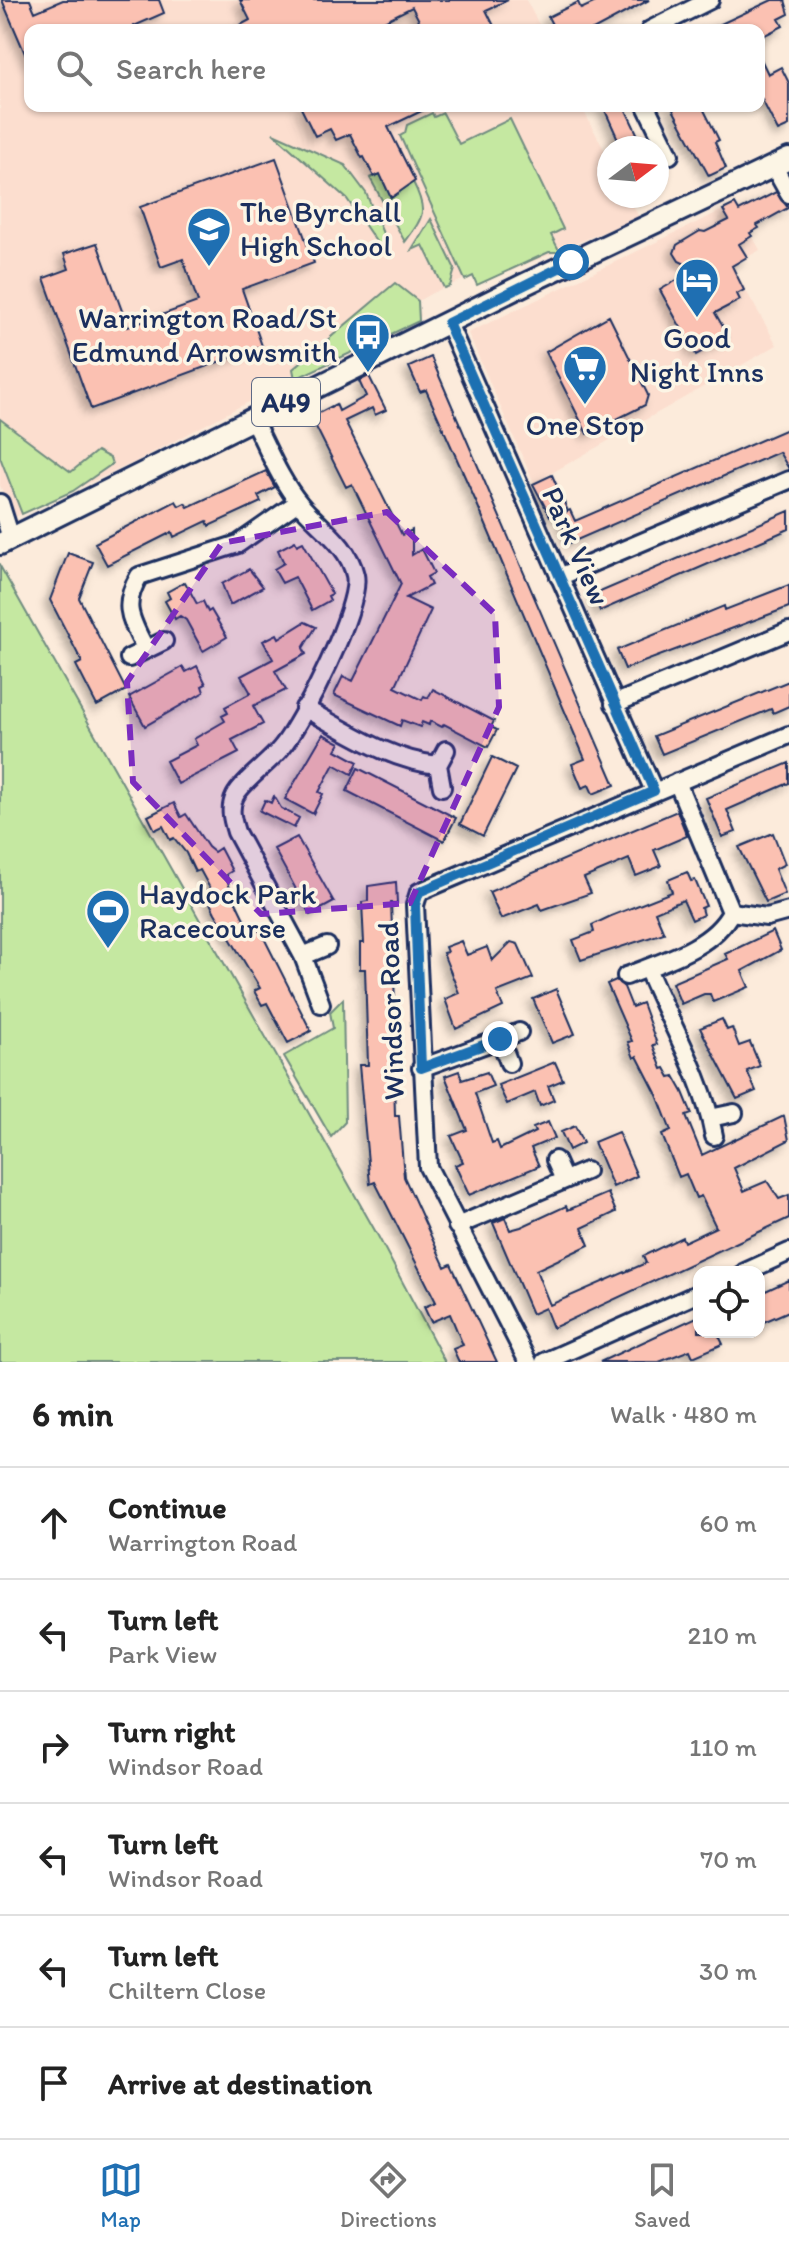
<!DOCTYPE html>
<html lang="en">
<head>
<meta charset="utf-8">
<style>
  :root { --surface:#fff; --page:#f2f2f2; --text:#222; --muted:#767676; --line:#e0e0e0; --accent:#1f6fb2 }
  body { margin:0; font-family:Itim,sans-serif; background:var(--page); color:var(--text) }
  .controls { position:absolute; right:24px; bottom:24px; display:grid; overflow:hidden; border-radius:16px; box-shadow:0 2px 6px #0004 }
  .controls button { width:72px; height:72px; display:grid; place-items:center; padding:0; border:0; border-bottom:2px solid var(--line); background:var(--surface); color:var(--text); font:40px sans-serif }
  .compass { position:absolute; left:597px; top:136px; width:72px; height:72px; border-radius:50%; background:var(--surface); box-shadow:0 2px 6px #0004; rotate:74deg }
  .stop { position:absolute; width:24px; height:24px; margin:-18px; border:6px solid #1f6fb2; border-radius:50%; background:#fff }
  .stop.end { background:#1f6fb2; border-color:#fff; box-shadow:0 2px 8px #0008 }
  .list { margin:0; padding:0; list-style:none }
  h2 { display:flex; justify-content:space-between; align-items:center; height:104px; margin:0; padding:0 32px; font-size:34px }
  h2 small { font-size:26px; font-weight:400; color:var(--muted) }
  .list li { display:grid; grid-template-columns:52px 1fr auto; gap:24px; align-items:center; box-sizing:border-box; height:112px; padding:0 32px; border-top:2px solid var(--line) }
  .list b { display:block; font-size:30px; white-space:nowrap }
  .list p { margin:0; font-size:26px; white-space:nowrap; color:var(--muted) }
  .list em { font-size:26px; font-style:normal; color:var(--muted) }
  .icon { flex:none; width:44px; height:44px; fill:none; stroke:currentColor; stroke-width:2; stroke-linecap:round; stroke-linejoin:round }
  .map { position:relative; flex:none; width:789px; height:1362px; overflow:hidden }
  .search { position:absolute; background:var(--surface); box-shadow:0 2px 6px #0004; left:24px; right:24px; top:24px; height:88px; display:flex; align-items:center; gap:20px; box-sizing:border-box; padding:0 28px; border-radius:16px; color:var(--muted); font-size:30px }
  .sheet { height:776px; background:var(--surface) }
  nav { display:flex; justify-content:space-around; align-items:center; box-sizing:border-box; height:112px; border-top:2px solid var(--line); background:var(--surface); font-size:22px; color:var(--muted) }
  nav a { display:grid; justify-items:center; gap:4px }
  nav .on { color:var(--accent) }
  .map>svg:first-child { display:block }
  .built { fill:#fcdecf }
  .green { fill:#c5e8a1; stroke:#708c80; stroke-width:2 }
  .building { fill:#fbc1b2; stroke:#1b2f5e; stroke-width:2; filter:url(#shadow) }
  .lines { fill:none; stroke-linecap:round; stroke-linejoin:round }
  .minor-casing { stroke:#1b2f5e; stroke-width:22 }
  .major-casing { stroke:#1b2f5e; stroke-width:26 }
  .minor { stroke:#fcf5e5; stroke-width:16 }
  .major { stroke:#fcf5e5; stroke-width:20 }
  .route { stroke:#1f6fb2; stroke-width:10 }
  .marked { fill:#7b2cbf; fill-opacity:0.2; stroke:#7b2cbf; stroke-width:6; stroke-dasharray:16 10; stroke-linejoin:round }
  .labels { text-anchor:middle; stroke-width:7; stroke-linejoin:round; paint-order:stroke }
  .shield { fill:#fcf5e5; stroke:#5e6a86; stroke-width:2 }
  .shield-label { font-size:28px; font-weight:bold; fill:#1b2f5e }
  .poi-label { font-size:30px; fill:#1b2f5e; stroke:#fcf5e5; text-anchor:start }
  .street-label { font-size:30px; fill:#1b2f5e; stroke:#fcf5e5 }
</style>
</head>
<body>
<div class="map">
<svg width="789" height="1362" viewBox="0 0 789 1362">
  <defs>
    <filter id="shadow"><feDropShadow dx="-5" dy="5" stdDeviation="4" flood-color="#0004"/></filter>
  </defs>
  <rect width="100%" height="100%" fill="#fcebdb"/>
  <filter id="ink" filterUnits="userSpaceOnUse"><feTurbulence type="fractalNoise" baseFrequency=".0125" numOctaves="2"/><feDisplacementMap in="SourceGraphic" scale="16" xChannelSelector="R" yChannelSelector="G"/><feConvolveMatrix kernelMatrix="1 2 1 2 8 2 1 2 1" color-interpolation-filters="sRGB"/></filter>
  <g filter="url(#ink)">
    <!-- built -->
    <path class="built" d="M0 0H526L542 30H30V106H581L609 159V196H628L639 217 477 285 472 276 432 293 418 301 421 316 413 326 282 384 135 462 13 518 0 485Z
      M735 204 760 250 732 266 777 345 534 483 468 333Z"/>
    <!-- green -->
    <path class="green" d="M432 113 434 117 443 113 459 144 510 119 563 229 551 235 560 252H549L477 285 473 276 465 280 400 136 405 133 407 125Z
      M273 133 345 165 366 193 390 250 377 243 347 199Z
      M380 174 391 198 413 182C428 212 424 216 405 242L370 178Z
      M431 219 455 269 450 286 444 288 423 245 412 250Z
      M395 283 418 301 419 321 295 379 293 369Z
      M0 419 71 472 97 451 110 458 112 464 73 491 22 514 0 457Z
      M0 566 378 1236 445 1362H0Z
      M343 999 345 1122 331 1137 284 1056 333 1028 330 1012Z"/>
    <!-- building -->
    <path class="building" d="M2 0H30L35 12 63 0H159L164 13 125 30H30V65Z
      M240 0H508L486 10 496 30H424L412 7 380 23 384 30H231L250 20Z
      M600 0H649L593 30H555L548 17 578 2 581 9Z
      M772 0H785L789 14 779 19 783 26 759 38V30H708Z
      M759 55 768 74 781 67 789 83V126L778 131 759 94Z
      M300 106H432L388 127 415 181 391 198 380 174 374 177 364 157 362 158 350 134 336 140 330 129 315 136Z
      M603 106H624L644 148H622Z
      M671 106H702L719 140 715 142 726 168 709 176Z
      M276 158 314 263 242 289 262 346 91 409 44 278 69 269 64 254 97 243 128 327 198 302 183 259 161 267 140 207Z
      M776 192 788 208 757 225 759 228 750 233 752 236 739 244 747 257 732 266 744 290 737 294 740 300 715 313 729 337 696 355 660 290 696 269 679 261 674 253 677 245 700 231 705 232 729 220 723 210 735 204 739 211Z
      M609 316 648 395 645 405 587 434 546 352Z
      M431 357 615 785 593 794 589 785 582 788 572 764 585 759 477 504 426 390 420 392 409 367Z
      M369 376 386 410 375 415 372 408 345 421 402 535 412 530V555L422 549 434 573 427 577 431 585 406 598 431 610 395 687 422 700 424 696 428 698 433 689 494 721 491 727 497 730 488 747 444 724 442 727 430 721 429 725 422 722 420 727 402 720 400 726 334 695 343 676 353 681 401 584 352 484 346 487 311 417 336 404 339 411 366 396 359 381Z
      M789 428V469L779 452 570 543 558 515 570 510 575 521Z
      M266 471 275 487 258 496 261 502 209 526 207 521 174 537 172 532 107 565 95 543 176 501 179 506 185 503 188 507Z
      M552 475 567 509 550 516 533 484Z
      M789 511V529L600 611 593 595Z
      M295 541 297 545 303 542 332 594 328 596 330 600 312 610 295 577 282 583 274 569 284 563 278 550Z
      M68 553 93 562 79 598 126 690 97 706 76 665 82 662 50 600Z
      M249 569 263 587 230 605 222 584Z
      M185 582 197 604 203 601 208 612 211 610 227 637 203 651 186 620 180 616 175 619 165 601 170 598 167 592Z
      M789 585V607L625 669 617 650 724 606 725 610Z
      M305 622 316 627 303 648 306 654 275 671 286 690 253 706 263 724 232 740 239 753 178 784 166 761 197 745 194 739 225 721 222 716 228 713 225 707 251 693 241 676 273 659 263 641 277 634 279 638Z
      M197 666 206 684 202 686 204 692 145 726 129 697 183 667 186 672Z
      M789 681V706L773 713 771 709 662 754 654 736Z
      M323 734 340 743 336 750 358 762 352 774 334 764 319 792 323 794 313 814 285 799Z
      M492 757 516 769 483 836 460 824Z
      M789 763V783L727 810 736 832 722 837 706 798Z
      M358 768 456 818 444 841 347 791Z
      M274 796 281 808 299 818 294 828 260 811 265 800 271 803Z
      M174 803 181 817 186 814 208 847 214 852 220 848 232 871 227 874V879L232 894 246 923 251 927 255 925 264 938 311 1031 288 1043 267 1003 262 1005 254 991 260 988 215 913 206 895 212 892 200 870 195 872 186 853 174 838 170 840 163 826 155 830 148 816Z
      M677 811 687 836 654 850 661 866 636 876 629 859 584 878 591 893 542 910 539 904 501 919 489 892Z
      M773 833 785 864 775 869 785 894 766 902 739 847Z
      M297 837 334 902 310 915 274 849Z
      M687 872 691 881 695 880 706 906 701 908 703 915 692 920 683 900 655 912 664 933 581 960 573 940 594 932 592 925 611 916 672 892 668 880Z
      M396 882 397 903H391L395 1003H392L395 1116H399L404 1177 445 1267 451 1264 497 1362H459L453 1349 463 1345 450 1314 431 1322 424 1307 436 1302 375 1182 370 1184 359 1065H368L365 969H360V943H364L362 902 368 901V886Z
      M773 931 781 950 742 971 749 987 713 1002 710 994H704L681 1004 672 983 728 959 725 954Z
      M461 941 467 955 487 947 492 961 511 942 518 944 533 978 497 992 503 1007 456 1029 445 999 459 993 443 953 447 952 445 947Z
      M616 980 624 987 632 1007 642 1003 657 1044 653 1045 662 1069 665 1068 670 1077 674 1076 683 1092 692 1114 686 1116 702 1155 784 1116 789 1140 734 1168 744 1191 767 1181 779 1199 789 1195V1218L553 1328 545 1308 532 1314 493 1223 505 1218 510 1230 521 1227 566 1206 568 1210 608 1193 616 1212 582 1228 589 1245 536 1270 550 1305 646 1263 643 1256 682 1237 684 1242 716 1227 701 1196 696 1198 686 1174 679 1177 662 1135 671 1131 657 1095 637 1056 634 1058 628 1042 632 1041 607 984Z
      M556 989 575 1034 552 1043 533 999Z
      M722 1019 727 1030 732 1028 739 1046 750 1042 760 1066 747 1071 756 1091 737 1099 700 1028Z
      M555 1062 563 1080 548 1086 554 1100 540 1106 535 1092 507 1104 498 1085Z
      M459 1071 462 1080 487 1072 493 1086 475 1093 492 1143 497 1141 500 1149 535 1132 533 1128 548 1122 555 1138 531 1148 539 1166 469 1195 455 1165 463 1162 451 1136 467 1130 445 1076Z
      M575 1126 583 1143 569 1150 561 1132Z
      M618 1132 637 1176 613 1187 594 1142Z
      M789 1280V1311L759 1324V1294Z
      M699 1316V1332H717L723 1344 693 1357 690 1350 659 1362H600Z"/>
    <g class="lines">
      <!-- minor casing -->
      <g class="minor-casing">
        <path id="minor" d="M650 30 710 0
          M646 106 670 155
          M774 167 789 194
          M448 323 654 791
          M252 418C267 446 279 479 300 504 319 527 348 544 355 575 362 605 302 723 281 748 270 762 242 782 235 796 229 808 232 819 236 832L303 956 321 1004
          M0 503 11 538
          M559 577 789 480
          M146 650C131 619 121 607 139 576L238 544 298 502
          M129 658 164 641
          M614 704 789 631
          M304 708C347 731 390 761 438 765
          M677 782 731 912 767 917 789 911
          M442 787 438 765 446 750
          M303 956 327 946
          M647 968C670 1024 703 1076 714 1136
          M626 976C661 962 713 948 731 912
          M500 1039 509 1063
          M421 1068 519 1032
          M710 1118 734 1113
          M555 1160 564 1180
          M457 1226 586 1171
          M745 1272 789 1252
          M528 1362 428 1167 415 905 419 892 789 735
          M544 1362 699 1293"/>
      </g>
      <!-- major casing -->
      <g class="major-casing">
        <path id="major" d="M0 544 523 285 789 159"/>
      </g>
      <!-- minor -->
      <use href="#minor" class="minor"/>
      <!-- major -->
      <use href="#major" class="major"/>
    </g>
  </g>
  <g class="lines" filter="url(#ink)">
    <!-- route -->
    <path class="route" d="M500 1039 421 1068 415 905 419 892 654 791 448 323 571 262"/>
  </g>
  <!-- marked area -->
  <path class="marked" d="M387 512 495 614 499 707 410 903 261 914 133 782 127 682 222 543Z"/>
  <!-- icons -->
  <defs>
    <g id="school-pin" transform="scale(2.3)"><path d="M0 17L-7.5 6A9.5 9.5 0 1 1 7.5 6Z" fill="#1f6fb2" stroke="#fcf5e5"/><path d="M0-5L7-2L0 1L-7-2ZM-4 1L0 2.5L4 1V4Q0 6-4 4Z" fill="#fff"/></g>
    <g id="hotel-pin" transform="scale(2.3)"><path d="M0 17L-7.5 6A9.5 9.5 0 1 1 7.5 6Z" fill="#1f6fb2" stroke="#fcf5e5"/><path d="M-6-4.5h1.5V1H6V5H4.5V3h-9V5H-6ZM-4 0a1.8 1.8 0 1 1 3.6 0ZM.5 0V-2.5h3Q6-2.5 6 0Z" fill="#fff"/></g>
    <g id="bus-pin" transform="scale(2.3)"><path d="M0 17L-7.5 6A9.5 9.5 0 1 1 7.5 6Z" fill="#1f6fb2" stroke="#fcf5e5"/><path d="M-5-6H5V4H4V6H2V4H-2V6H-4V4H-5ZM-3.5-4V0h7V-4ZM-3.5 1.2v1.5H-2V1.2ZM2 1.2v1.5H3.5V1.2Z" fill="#fff"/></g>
    <g id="supermarket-pin" transform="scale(2.3)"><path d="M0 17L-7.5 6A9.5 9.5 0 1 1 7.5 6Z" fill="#1f6fb2" stroke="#fcf5e5"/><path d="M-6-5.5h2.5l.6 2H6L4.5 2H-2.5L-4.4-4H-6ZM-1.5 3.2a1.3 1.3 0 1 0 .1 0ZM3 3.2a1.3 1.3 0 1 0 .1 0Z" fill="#fff"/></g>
    <g id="stadium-pin" transform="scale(2.3)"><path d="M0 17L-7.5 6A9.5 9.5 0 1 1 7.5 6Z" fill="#1f6fb2" stroke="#fcf5e5"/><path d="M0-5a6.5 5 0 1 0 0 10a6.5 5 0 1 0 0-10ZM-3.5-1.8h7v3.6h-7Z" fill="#fff"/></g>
  </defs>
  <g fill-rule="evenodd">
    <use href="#school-pin" x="209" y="229"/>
    <use href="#hotel-pin" x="697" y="280"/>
    <use href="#bus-pin" x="368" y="335"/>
    <use href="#supermarket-pin" x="585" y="367"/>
    <use href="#stadium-pin" x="108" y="911"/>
  </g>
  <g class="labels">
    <!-- shield labels -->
    <rect class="shield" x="252" y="378" width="68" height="48" rx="6"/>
    <g class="shield-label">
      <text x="286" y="412">A49</text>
    </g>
    <!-- poi labels -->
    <g class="poi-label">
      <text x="240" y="222">The Byrchall<tspan x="240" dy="34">High School</tspan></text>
      <text x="337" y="328" text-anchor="end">Warrington Road/St<tspan x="337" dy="34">Edmund Arrowsmith</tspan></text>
      <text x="697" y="348" text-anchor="middle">Good<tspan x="697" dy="34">Night Inns</tspan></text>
      <text x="585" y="435" text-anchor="middle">One Stop</text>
      <text x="139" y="904">Haydock Park<tspan x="139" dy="34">Racecourse</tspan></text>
    </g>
    <!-- street labels -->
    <g class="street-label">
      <text transform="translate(576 546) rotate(66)" y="10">Park View</text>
      <text transform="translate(391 1011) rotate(-92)" y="10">Windsor Road</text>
    </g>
  </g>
</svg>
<div class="controls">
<button><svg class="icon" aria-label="locate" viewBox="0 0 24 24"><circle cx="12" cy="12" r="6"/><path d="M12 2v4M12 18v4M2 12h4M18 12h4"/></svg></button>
</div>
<svg class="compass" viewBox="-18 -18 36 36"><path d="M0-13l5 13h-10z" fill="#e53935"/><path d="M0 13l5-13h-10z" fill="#767676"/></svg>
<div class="stop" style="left:571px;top:262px"></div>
<div class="stop end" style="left:500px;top:1039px"></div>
<div class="search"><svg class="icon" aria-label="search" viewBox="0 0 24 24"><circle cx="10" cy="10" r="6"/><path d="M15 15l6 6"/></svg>Search here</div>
</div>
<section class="sheet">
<h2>6 min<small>Walk · 480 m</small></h2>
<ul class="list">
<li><svg class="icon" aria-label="ahead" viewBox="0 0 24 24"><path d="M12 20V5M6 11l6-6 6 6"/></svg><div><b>Continue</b><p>Warrington Road</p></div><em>60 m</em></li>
<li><svg class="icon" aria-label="left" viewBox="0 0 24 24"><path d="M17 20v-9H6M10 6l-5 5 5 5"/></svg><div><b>Turn left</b><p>Park View</p></div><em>210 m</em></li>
<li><svg class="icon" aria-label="right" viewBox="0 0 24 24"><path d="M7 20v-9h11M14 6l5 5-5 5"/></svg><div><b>Turn right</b><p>Windsor Road</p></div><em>110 m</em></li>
<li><svg class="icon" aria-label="left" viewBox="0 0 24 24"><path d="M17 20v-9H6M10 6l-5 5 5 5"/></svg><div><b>Turn left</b><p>Windsor Road</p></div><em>70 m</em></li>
<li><svg class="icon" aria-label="left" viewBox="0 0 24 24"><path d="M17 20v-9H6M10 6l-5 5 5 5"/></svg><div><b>Turn left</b><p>Chiltern Close</p></div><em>30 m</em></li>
<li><svg class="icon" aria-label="arrive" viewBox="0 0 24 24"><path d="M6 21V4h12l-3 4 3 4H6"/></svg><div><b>Arrive at destination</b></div></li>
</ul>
</section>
<nav>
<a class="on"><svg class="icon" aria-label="map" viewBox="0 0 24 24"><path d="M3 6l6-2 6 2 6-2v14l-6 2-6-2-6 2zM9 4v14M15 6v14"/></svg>Map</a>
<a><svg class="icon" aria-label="directions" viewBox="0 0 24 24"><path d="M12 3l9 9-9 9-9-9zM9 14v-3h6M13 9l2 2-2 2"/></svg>Directions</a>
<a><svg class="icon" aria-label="saved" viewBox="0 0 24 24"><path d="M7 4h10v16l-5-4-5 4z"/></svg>Saved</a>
</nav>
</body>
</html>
